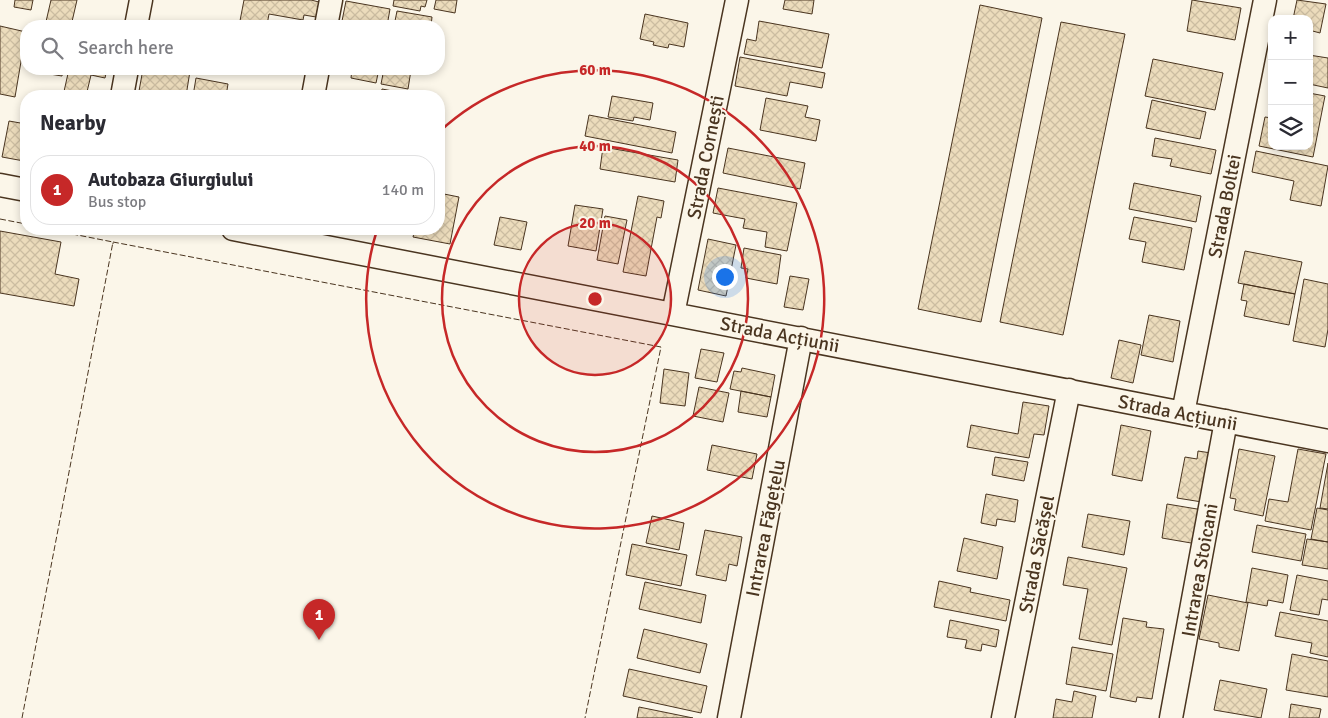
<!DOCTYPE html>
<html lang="en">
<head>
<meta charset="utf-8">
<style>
  :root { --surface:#fff; --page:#f7f7f7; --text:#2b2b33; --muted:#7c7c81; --line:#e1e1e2; --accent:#c62828 }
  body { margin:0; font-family:Signika,sans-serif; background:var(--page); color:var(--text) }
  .controls { position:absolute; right:15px; top:15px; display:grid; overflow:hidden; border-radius:10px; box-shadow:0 2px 8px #0003 }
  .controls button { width:45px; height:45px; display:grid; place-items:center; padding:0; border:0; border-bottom:1px solid var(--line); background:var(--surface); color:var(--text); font:25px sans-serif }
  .you { position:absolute; left:724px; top:276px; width:18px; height:18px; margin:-12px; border:4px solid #fff; border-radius:50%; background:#1a73e8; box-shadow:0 0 0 8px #1a73e833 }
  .badge { display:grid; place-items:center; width:32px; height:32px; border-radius:50%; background:var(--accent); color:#fff; font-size:16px; font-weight:700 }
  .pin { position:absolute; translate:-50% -41px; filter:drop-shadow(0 1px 2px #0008) }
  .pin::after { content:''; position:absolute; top:26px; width:18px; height:15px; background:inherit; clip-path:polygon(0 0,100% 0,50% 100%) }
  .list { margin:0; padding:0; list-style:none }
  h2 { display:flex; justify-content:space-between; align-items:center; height:65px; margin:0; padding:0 20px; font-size:21px }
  h2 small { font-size:16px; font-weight:400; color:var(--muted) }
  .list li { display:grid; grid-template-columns:32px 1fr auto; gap:15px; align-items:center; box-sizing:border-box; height:70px; margin:0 10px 10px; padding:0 10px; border:1px solid var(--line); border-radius:20px }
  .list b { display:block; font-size:19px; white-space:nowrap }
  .list p { margin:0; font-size:16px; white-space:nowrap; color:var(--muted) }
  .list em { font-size:16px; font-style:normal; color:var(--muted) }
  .icon { flex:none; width:28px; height:28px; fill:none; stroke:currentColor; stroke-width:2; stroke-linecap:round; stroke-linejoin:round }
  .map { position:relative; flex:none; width:1328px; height:718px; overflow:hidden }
  .search { position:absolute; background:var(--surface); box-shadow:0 2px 8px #0003; left:20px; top:20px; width:425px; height:55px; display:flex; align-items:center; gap:12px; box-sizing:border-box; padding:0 18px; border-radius:20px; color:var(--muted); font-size:19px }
  .panel { position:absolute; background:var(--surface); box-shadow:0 2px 8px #0003; left:20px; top:90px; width:425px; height:145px; border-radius:20px }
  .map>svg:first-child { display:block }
  .building { fill:url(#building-cross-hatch); stroke:#4a3520 }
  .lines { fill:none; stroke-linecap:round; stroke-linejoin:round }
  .minor-casing { stroke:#4a3520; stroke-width:25 }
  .minor { stroke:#fbf6e9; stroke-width:22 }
  .fence { stroke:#4a3520; stroke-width:1; stroke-dasharray:6 2.5; stroke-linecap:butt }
  .ring { fill:none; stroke:#c62828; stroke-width:2.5 }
  .labels { text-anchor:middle; stroke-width:4; stroke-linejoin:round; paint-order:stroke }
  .street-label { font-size:19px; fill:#4a3520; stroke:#fbf6e9 }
  .centre { fill:#c62828; stroke:#fbf6e9; stroke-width:2.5 }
  .ring-label { font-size:15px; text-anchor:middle; font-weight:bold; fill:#c62828; stroke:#fbf6e9; stroke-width:4; stroke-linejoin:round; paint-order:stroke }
</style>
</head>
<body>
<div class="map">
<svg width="1328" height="718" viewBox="0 0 1328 718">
  <defs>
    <pattern id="building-cross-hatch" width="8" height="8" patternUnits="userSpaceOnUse" patternTransform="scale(1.25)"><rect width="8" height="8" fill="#ecdcbc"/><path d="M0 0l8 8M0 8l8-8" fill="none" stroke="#ccbda1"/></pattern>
  </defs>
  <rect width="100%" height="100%" fill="#fbf6e9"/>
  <!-- building -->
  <path class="building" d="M15 0H33L31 10 14 7Z
    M51 0H77L71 26H45Z
    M244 0H311L319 2 316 17 304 15 303 20 269 14 267 25 239 26Z
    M394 0H427L425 7 421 6 420 11 393 6Z
    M436 0H457L455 13 434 9Z
    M785 0H814L812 14 783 9Z
    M1192 0 1241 8 1235 40 1187 31Z
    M1297 0 1326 4 1320 33 1309 30V19H1293Z
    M346 1 390 9 387 26H341Z
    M980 5 1042 18 981 322 918 309Z
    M397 11 432 17 431 26H394Z
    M645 14 688 23 684 47 669 44 668 48 653 45 654 42 640 39Z
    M759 21 829 34 822 68 744 54 747 39 756 41Z
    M1061 22 1125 34 1063 335 1000 322Z
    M0 26 26 32 15 97 0 94Z
    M1309 55 1328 58V88L1309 84Z
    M740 57 825 73 822 88 790 82 787 96 735 86Z
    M1153 59 1223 73 1215 110 1145 96Z
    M38 69H63L62 76 37 72Z
    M69 69H107L105 78 91 75 86 96H63Z
    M143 69H176L190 71 186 96 139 91Z
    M352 69H379L376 83 351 78Z
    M384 69 411 70 408 89 381 84Z
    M196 78 228 84 226 96H193Z
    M382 89 419 96H381Z
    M1309 93 1325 96 1313 157 1259 146 1265 117 1272 118V146H1309Z
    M612 96 653 103 650 120 634 117 633 121 608 117Z
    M766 98 808 106 805 117 820 120 816 141 760 130Z
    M1152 100 1206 112 1200 139 1146 128Z
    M589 115 676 132 672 153 585 136Z
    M9 121 26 124 24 161 2 157Z
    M1155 138 1216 150 1211 174 1170 166 1172 159 1152 156Z
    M603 147 678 160 675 182 600 169Z
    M728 148 805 163 800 189 723 173Z
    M1256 151 1328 166 1321 206 1290 200 1294 181 1252 172Z
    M1134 183 1201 196 1196 222 1129 209Z
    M718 188 797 203 787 251 765 247 767 232 743 228 745 219 713 213Z
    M439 193 459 197 450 244 413 237 415 229H439Z
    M638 196 664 201 661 218 657 217 646 276 623 272Z
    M575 205 603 209 596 251 568 246Z
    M605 216 627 220 618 264 597 260Z
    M500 217 527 222 521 250 494 245Z
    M1134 217 1192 228 1184 270 1142 262 1146 242 1129 239Z
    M0 231 61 242 55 274 79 279 74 306 0 293Z
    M708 239 736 245 726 296 698 290Z
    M744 248 781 255 777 284 746 278 748 269 741 268Z
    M1245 251 1302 262 1295 294 1238 283Z
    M790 276 809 279 803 310 784 307Z
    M1304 279 1328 284V329L1325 347 1293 341Z
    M1244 284 1295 294 1289 325 1244 316 1247 301 1241 300Z
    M1149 315 1180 321 1173 362 1141 355Z
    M1119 340 1141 345 1133 383 1111 378Z
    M701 349 724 353 717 382 695 378Z
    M742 368 775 375 771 397 730 389 734 371 741 372Z
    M664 369 689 373 685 406 660 403Z
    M699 387 729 393 723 422 693 416Z
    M741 391 771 397 767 417 738 412Z
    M1023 402 1049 406 1044 435 1034 434 1029 458 967 447 971 425 1018 434Z
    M1121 425 1151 431 1142 481 1112 475Z
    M712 445 757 454 752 479 707 470Z
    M1239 449 1275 456 1263 516 1234 510 1236 499 1230 498Z
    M1298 449 1326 454 1311 530 1265 521 1269 499 1288 502Z
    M1198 451 1211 453 1202 502 1177 498 1185 457 1197 459Z
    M995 457 1028 462 1024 481 992 475Z
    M1328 463V509L1320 508Z
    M986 494 1018 500 1015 522 997 519 996 526 981 523Z
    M1167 504 1203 510 1197 544 1162 538Z
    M1317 508 1328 510V542L1311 539Z
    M1088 514 1130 521 1124 555 1082 547Z
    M652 516 684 523 679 550 646 543Z
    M1257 525 1306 534 1301 561 1252 552Z
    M705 530 742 537 737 566 729 564 726 581 696 575Z
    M964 538 1003 547 997 579 957 571Z
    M1307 539 1328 542V569L1302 565Z
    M632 544 687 555 681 586 626 575Z
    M1068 557 1127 568 1112 645 1079 639 1088 589 1063 585Z
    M1252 568 1288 575 1283 603 1268 600 1267 606 1246 602Z
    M1297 575 1328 581V600L1322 599 1319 615 1290 610Z
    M939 581 971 588 970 592 1010 600 1006 621 934 607Z
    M645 582 706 595 701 623 639 609Z
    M1208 595 1248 603 1239 651 1219 647V643L1199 639Z
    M1280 612 1328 621V657L1310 653 1312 643 1275 636Z
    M1123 618 1147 622 1146 627 1164 629 1152 699 1137 697 1136 702 1110 697Z
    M950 620 999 630 996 647 982 644 981 651 965 648 967 640 947 637Z
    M644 629 707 644 700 673 637 658Z
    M1072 647 1113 654 1106 691 1066 684Z
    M1292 654 1328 661V697L1286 690Z
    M629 669 707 686 701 713 623 696Z
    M1220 680 1267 689 1261 718 1214 710Z
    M1074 691 1096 696 1092 718H1053L1056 699 1072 702Z
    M1291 704 1321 709 1319 718H1289Z
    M639 707 693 718H637Z"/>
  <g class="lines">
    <!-- minor casing -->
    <g class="minor-casing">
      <path id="minor" d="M136 26 141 0
        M326 26 331 0
        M122 96 127 69
        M313 96 318 69
        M0 185 26 190
        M233 229 1328 441
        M673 314 737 0
        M1183 413 1265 0
        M729 718 801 338
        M1003 718 1069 390
        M1171 718 1226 421"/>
    </g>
    <!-- minor -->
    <use href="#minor" class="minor"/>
    <!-- fence -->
    <path class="fence" d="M0 219 26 224
      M47 229 113 242V244
      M22 718 113 242 661 347 585 718"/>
  </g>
  <!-- distance rings -->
  <circle cx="595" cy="299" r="76" fill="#c62828" fill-opacity=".12"/>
  <g class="ring">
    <circle cx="595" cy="299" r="76"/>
    <circle cx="595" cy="299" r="153"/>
    <path d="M439 132A229 229 0 1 1 377 230"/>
  </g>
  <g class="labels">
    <!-- street labels -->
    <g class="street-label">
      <text transform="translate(705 157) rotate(-79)" y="7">Strada Cornești</text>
      <text transform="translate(1224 206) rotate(-79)" y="7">Strada Boltei</text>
      <text transform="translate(780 334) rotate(11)" y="7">Strada Acțiunii</text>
      <text transform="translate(1178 412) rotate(11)" y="7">Strada Acțiunii</text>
      <text transform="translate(765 528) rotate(-79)" y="7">Intrarea Făgețelu</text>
      <text transform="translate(1036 554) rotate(-79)" y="7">Strada Săcășel</text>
      <text transform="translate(1199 570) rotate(-80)" y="7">Intrarea Stoicani</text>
    </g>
  </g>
  <circle cx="595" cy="299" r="8" class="centre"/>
  <g class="ring-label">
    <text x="595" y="75">60 m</text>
    <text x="595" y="151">40 m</text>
    <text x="595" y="228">20 m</text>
  </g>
</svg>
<div class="controls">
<button>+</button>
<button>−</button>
<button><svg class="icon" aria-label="layers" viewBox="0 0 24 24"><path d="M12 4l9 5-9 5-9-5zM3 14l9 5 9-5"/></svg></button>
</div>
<div class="you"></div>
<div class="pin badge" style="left:319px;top:640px">1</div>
<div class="search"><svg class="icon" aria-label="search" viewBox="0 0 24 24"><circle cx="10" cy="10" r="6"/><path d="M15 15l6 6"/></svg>Search here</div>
<section class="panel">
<h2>Nearby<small></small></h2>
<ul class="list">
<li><span class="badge">1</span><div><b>Autobaza Giurgiului</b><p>Bus stop</p></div><em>140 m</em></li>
</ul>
</section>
</div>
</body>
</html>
